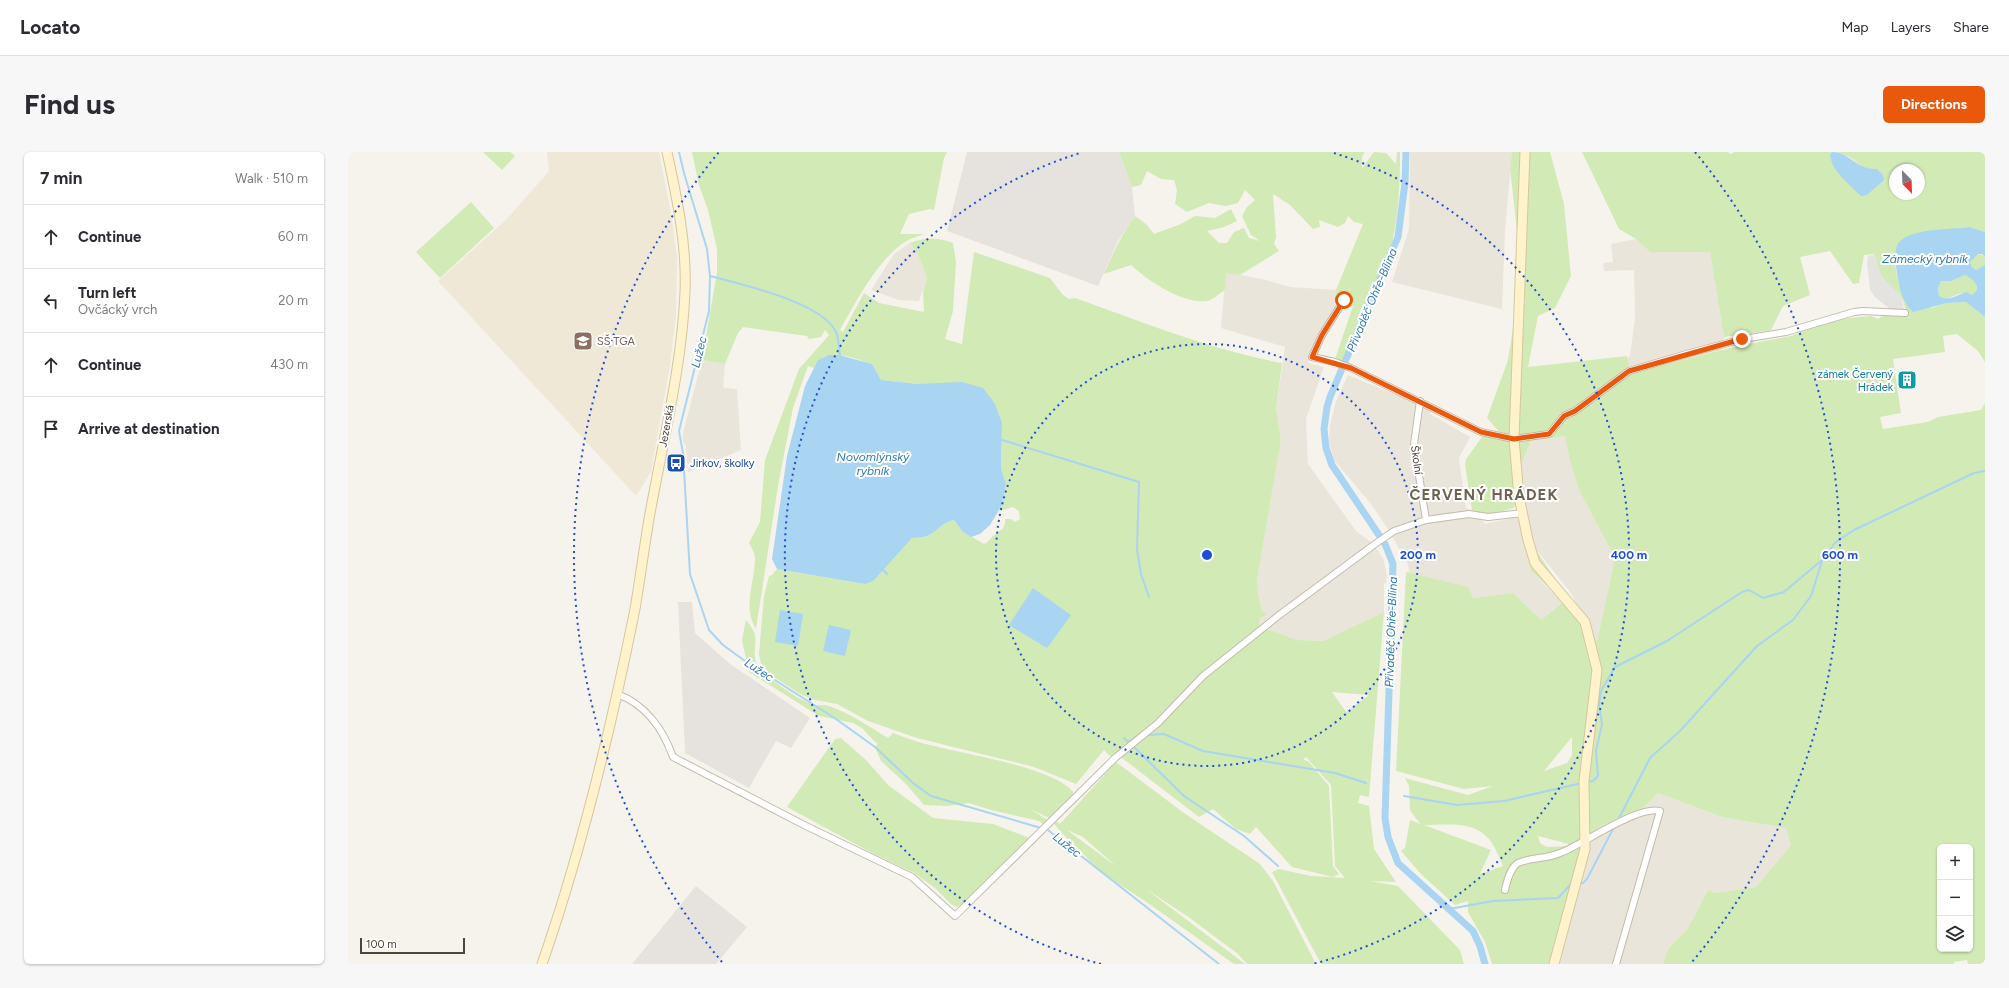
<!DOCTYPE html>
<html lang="en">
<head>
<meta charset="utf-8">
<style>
  :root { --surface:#fff; --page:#f7f7f7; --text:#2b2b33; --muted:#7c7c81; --line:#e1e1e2; --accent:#ea580c }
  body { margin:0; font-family:Figtree,sans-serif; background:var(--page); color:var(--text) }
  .controls { position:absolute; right:12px; bottom:12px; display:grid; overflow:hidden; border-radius:6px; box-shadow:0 1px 3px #0004 }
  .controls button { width:36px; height:36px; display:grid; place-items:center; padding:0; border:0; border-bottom:1px solid var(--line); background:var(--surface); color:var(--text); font:20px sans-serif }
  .compass { position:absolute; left:1541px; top:12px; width:36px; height:36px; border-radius:50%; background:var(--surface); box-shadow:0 1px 3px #0004; rotate:157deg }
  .scale { position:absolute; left:12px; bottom:10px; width:105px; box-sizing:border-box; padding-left:4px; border:2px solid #4b4439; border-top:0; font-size:11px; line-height:14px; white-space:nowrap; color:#4b4439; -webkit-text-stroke:3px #fff; paint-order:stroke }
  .stop { position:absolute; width:12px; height:12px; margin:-9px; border:3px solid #ea580c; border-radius:50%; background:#fff }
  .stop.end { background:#ea580c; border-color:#fff; box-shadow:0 1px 4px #0008 }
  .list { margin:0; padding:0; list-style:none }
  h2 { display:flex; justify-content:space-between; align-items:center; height:52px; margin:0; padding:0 16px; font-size:17px }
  h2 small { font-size:13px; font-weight:400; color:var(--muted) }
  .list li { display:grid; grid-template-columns:26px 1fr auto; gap:12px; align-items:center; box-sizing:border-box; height:64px; padding:0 16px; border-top:1px solid var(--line) }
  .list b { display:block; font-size:15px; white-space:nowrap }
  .list p { margin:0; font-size:13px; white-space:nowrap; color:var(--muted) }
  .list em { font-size:13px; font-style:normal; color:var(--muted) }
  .icon { flex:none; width:22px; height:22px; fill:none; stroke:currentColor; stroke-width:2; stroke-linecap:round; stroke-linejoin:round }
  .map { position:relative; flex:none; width:1637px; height:812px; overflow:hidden; border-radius:6px }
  header { display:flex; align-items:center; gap:24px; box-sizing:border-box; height:56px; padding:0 20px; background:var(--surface); border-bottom:1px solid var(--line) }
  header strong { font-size:19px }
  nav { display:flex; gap:22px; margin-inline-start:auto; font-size:14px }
  .intro { display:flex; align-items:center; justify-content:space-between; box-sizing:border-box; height:96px; padding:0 24px }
  h1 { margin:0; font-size:28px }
  .button { padding:10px 18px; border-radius:6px; background:var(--accent); color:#fff; font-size:14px; font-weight:700 }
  main { display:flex; gap:24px; padding:0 24px }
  aside { flex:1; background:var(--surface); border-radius:6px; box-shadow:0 1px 3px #0004 }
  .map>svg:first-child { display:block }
  .residential { fill:#eae5da }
  .industrial { fill:#e6e2dd }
  .education { fill:#efe8d6 }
  .green { fill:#d2eab5; fill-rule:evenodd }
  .parking { fill:#e5e3e0 }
  .water { fill:#a9d4f2; fill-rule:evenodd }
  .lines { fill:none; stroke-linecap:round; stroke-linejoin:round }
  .stream { stroke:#a9d4f2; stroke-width:2 }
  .canal { stroke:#a9d4f2; stroke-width:7 }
  .street-casing { stroke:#c2bbae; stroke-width:8 }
  .secondary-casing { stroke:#d6c79b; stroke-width:11 }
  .street { stroke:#fff; stroke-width:6 }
  .secondary { stroke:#fff3cd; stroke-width:9 }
  .route { stroke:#ea580c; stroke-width:5 }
  .ring { fill:none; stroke:#1d4ed8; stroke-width:2; stroke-dasharray:2 4 }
  .labels { text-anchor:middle; stroke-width:4; stroke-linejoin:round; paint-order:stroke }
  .education-label { font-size:11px; fill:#785e54; stroke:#fff; text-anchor:start }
  .culture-label { font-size:11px; fill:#0d838f; stroke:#fff; text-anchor:end }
  .street-label { font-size:11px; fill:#4b4439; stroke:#fff }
  .transit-label { font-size:11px; fill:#164399; stroke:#fff; text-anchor:start }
  .water-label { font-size:12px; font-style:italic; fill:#2e7ab2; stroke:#fff }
  .district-label { font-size:15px; font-weight:bold; letter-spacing:1px; fill:#6e6250; stroke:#fff }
  .centre { fill:#1d4ed8; stroke:#fff; stroke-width:2 }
  .ring-label { font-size:12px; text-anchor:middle; font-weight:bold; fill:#1d4ed8; stroke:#fff; stroke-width:4; stroke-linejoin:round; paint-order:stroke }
</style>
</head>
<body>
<header>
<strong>Locato</strong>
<nav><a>Map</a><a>Layers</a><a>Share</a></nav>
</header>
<div class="intro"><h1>Find us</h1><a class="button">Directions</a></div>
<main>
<aside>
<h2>7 min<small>Walk · 510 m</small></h2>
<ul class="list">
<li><svg class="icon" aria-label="ahead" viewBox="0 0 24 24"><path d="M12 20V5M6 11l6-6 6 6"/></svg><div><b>Continue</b></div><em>60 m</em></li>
<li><svg class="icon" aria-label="left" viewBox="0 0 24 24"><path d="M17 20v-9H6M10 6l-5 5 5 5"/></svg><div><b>Turn left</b><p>Ovčácký vrch</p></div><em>20 m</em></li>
<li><svg class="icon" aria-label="ahead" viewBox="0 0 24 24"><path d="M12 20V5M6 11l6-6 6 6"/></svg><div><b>Continue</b></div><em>430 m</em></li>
<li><svg class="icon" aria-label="arrive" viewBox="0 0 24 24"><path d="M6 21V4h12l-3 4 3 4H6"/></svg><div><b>Arrive at destination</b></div></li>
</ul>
</aside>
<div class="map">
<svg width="1637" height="812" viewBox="0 0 1637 812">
  <rect width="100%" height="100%" fill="#f6f3ec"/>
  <!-- residential -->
  <path class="residential" d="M1062 0H1164L1157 79 1154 157 1044 130 1061 77Z
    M1288 87 1302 100H1362L1376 185 1373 198 1281 222 1279 207 1282 204 1287 166 1286 118 1256 119 1255 111 1265 110 1263 92Z
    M562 91 570 103 579 125 571 149 551 148 523 138 546 102Z
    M878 120 918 128 942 135 988 138 989 149 960 211 976 215 958 267 960 312 1008 379 1023 390 1035 406 1039 423 1038 431 1036 432V460L975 489 949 488 911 474V467L918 462 914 459 910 441 909 428 933 288 928 258 937 195 873 176Z
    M354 208 377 212 375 236 389 237 393 298 340 320 338 294 335 290V281Z
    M1000 223 1061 248 1082 259V262L1122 285 1111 306 1118 356 1127 360 1137 372 1170 365 1183 419 1214 450 1193 468 1165 441 1125 446 1061 421 1060 412 1040 377 1023 352 986 308 981 291 982 273 988 249Z
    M1217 284 1222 309 1231 338 1267 406 1249 491 1223 441 1184 392 1172 315 1183 289Z
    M1310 641 1374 665 1438 676 1443 693 1408 735 1367 741 1360 738 1340 776 1320 797 1315 812H1210L1238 693 1287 664Z"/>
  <!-- industrial -->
  <path class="industrial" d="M619 0H771L784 35 787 64 770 89 750 134 599 79Z
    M330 450H344L347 481 382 512 462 566 443 596 428 589 401 636 337 601Z
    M348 734 399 775 368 812H284Z"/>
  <!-- education -->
  <path class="education" d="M199 0H311L323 61 329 104 328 164 322 213 303 320 288 344 90 129 159 67 201 19Z"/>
  <!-- green -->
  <path class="green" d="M135 0H162L167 4 154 18Z
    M344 0H599L596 6 586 58 582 57 561 62 552 82H577C571 84 563 86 557 90 531 106 507 151 492 178L495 180 516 141 531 151 576 160 575 139 579 125 570 103 562 91C577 85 590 85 605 91L608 110 605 159 597 187 614 192 626 100 702 126 715 143 721 147 727 146C795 170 863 198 934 211L928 257 933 288 909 428 910 441 914 459 919 462 911 467V474L949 488 975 489 1036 460 1021 645 1012 643 1010 651 1021 654 1026 697 1048 730 1022 729 1050 734 1112 798 1116 812H973L924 720 931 717 963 724 997 726 987 714 983 633 958 605 955 607 961 610 981 634 985 714 991 722 985 725 944 715 908 675 902 682 888 677 865 657 851 665 774 606H764L756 598 728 632 686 615 569 586 520 569 489 552 467 548 454 543 432 529 418 520 413 512 411 502 416 444 421 424 424 423 429 417 517 432 564 386C588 386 587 373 606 368L614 379 636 392C641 390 642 386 646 383 654 377 657 378 657 367H663L667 370 672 367 671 359 665 355 651 359 654 353 658 332 653 318 654 271 570 232 533 228 524 212C505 206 478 193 466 216L460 214 445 256 430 334 408 477C394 454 407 431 407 406 407 401 403 395 401 391L412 370 417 308 451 217 481 183 477 178 473 185 461 187 459 184 395 175 390 181 377 212 354 208 369 120V97L360 58 351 33ZM984 540 1021 543 998 560Z
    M771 0H1017L1014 4V16L1026 0 1038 1 1048 12 1049 0H1052C1052 31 1051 61 1044 91L995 209 987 207 1005 154H998L989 149 988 138 1015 72 1006 70 1000 64 997 71 990 75 971 68 972 75 965 77 942 53 925 42 928 85 926 92 931 99 892 123 878 121 877 138C872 141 864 149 858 149 834 152 799 128 783 113L756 122C765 101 774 82 787 64L798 72 806 82 833 72 847 64 867 66 883 57 889 69 876 75 859 79 871 91H879L886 80 896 76 901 86 912 89 903 83 894 64 899 55 907 48 897 38 890 51 878 54 861 51 839 60 827 52 829 38 826 28 813 27 799 19 793 33 784 35Z
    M1164 0H1202L1216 52 1223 124 1207 156 1190 164 1180 215 1279 204 1282 221 1390 194 1443 184 1467 174 1492 167 1523 164 1530 167 1537 162H1558C1556 139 1546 141 1535 126 1530 120 1529 109 1526 102L1516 103 1511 131 1505 132 1482 99 1452 105 1462 143 1435 154 1423 178 1376 185 1362 100H1302L1288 87 1271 77 1234 0H1380L1383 2 1386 0H1484L1482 2 1488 17 1513 44 1529 17C1514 18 1514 14 1503 6 1499 3 1493 2 1488 0H1637V80L1622 75 1606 78 1548 95 1547 112 1551 134 1583 156 1599 151 1618 150 1637 165V210L1630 199 1609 182 1595 184 1597 200 1545 207 1553 261 1532 265 1535 277 1580 270 1590 265 1633 258 1637 251V812H1620L1619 808 1606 810V812H1315L1320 797 1340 776 1360 738 1367 741 1408 735 1443 693 1438 676 1374 665 1310 641 1287 664 1238 693 1210 812H1144L1137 790 1120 760V749L1107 753 1072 721 1053 699 1057 696 1062 668 1072 672 1062 658 1061 634 1057 626 1120 643 1145 634 1116 637 1048 619 1058 420 1120 435 1125 446 1165 441 1193 468 1216 449 1183 419 1170 365 1165 327 1167 354 1165 356C1153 359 1137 368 1124 358L1117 313 1118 307 1134 285 1138 284 1159 289 1139 266 1160 208 1167 163 1177 151 1162 16ZM1547 18H1571V42H1547ZM1217 284 1222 309 1231 338 1267 406 1249 490 1184 392 1172 315 1183 289ZM1224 585V603L1219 611 1196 619ZM1076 673C1096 673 1126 668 1141 687 1147 694 1151 705 1155 714L1132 722 1143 698ZM1190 684 1221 692 1220 694 1199 695 1192 691ZM1592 695H1622V797H1592Z
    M123 50 146 76 92 126 68 100Z
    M1622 110a8 8 0 1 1 16 0a8 8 0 1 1-16 0Z
    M1617 123C1619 124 1623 125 1625 127 1629 131 1632 141 1624 143 1621 143 1618 141 1615 141 1606 142 1600 150 1591 144L1590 136 1593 129H1603Z
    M398 468C401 472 406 478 407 483 409 495 403 505 411 516 417 524 456 552 466 553 471 554 476 552 481 554 502 561 522 575 540 586L545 581C558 586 572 591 586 594 617 602 707 616 725 640L724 647 705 667 712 672 768 610 836 661 912 712 925 729 968 812H899L890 802 839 764 798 737 897 812H886L797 749 751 719 729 695 722 690 701 666 682 657 703 670 698 675 691 669 643 658 621 651 599 654 576 653 557 631 533 609 527 595 530 592 525 588 514 576 505 571 471 564 401 520 394 488ZM719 678 735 685 769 715Z
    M493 586 518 608 540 633 585 666 645 672 684 687 622 748 609 755 604 753 587 736 566 721 524 701 439 655 487 587Z"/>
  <!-- parking -->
  <path class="parking" d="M1526 103 1534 125 1553 144 1557 161H1547L1527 145 1522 138 1519 110 1520 104Z"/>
  <!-- water -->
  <path class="water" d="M1484 0C1503 0 1507 18 1529 17L1535 23 1536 28 1519 43 1513 44C1502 33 1483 19 1482 2Z
    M1622 75 1637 80V105L1634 102H1630L1622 110 1624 115 1628 118 1637 113V165L1618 150 1599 151 1565 160C1554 150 1551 135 1549 121 1548 113 1546 103 1548 96 1554 75 1604 78 1622 75ZM1617 123C1624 126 1636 136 1624 143L1618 140C1609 143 1600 150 1591 144L1590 136 1593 129H1603Z
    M481 203H491L524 212 533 228 570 232 614 230 635 236 647 252 654 271 653 317 658 332 654 353 642 373 632 382 623 385 614 379 606 368C586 373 590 386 564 386L525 429 517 432 429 417 424 407 439 304 457 234 470 208Z
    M685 436 723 463 699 496 661 473Z
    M432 458 455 462 450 494 427 490Z
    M481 473 503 478 497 504 475 499Z"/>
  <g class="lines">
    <!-- stream -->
    <path class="stream" d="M331 0 336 21 359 97 362 124 361 159 331 279 335 301 342 422 361 478 375 493 397 509 488 567 527 595 565 631 583 644 700 678 871 812
      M362 124C392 132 474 150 488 180 491 187 491 197 492 204
      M651 287 791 330 789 397 793 422 801 445
      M534 417 539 422
      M798 583 816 582 855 599 987 621 1018 631
      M776 586 780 590 790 584
      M785 594 836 644 896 684 930 714
      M1238 630 1245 629 1250 624 1248 599 1254 572 1251 553 1253 539 1267 515 1319 489 1394 440 1401 438 1415 446 1436 440 1474 408 1488 390 1506 378 1626 321 1637 319
      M1056 644 1109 653 1156 649 1234 631
      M1269 670 1302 606 1332 579 1409 494 1445 468 1463 444 1474 409
      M1230 731H1235L1239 727 1266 675
      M1101 757 1145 749 1210 746 1224 731"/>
    <!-- canal -->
    <path class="canal" d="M1058 0 1057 31 1050 85 982 245 979 255 976 277 978 296 984 313 1037 392 1045 412 1037 666 1040 685 1050 711 1125 779 1132 794 1137 812"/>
    <!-- street casing -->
    <g class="street-casing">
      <path id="street" d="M996 148 974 183 964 205 987 210 1003 216 1133 280 1166 287 1201 282 1216 264 1227 259 1281 219 1342 201 1395 187 1438 180 1506 160 1515 159 1557 161
        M1072 249 1066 292 1078 368
        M269 542C297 552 315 577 325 605L456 673 564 725 607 764 767 606 810 571 855 524 930 464 1027 392 1046 379 1078 368 1121 362 1140 365 1175 361
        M1157 738C1159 729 1162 716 1170 711 1183 705 1199 707 1212 701 1236 692 1290 653 1312 659L1268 812"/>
    </g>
    <!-- secondary casing -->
    <g class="secondary-casing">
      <path id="secondary" d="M1177 0 1166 287 1171 345 1180 388 1187 411 1237 470 1249 518 1236 629 1237 697 1206 812
        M194 812C234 697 263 577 287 457 292 427 296 397 301 367 314 293 334 215 337 140 339 93 329 46 319 0"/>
    </g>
    <!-- street -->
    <use href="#street" class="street"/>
    <!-- secondary -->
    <use href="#secondary" class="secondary"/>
  </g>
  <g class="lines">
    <!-- route -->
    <path class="route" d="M996 148 974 183 964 205 1003 216 1133 280 1166 287 1201 282 1216 264 1227 259 1281 219 1394 187"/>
  </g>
  <!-- distance rings -->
  <g class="ring">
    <circle cx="859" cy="403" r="211"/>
    <path d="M753 812A422 422 0 0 1 732 1M986 1A422 422 0 0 1 965 812"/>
    <path d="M374 810A633 633 0 0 1 371 0M1347 0A633 633 0 0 1 1344 810"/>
  </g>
  <!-- icons -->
  <defs>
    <g id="school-square" transform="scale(1)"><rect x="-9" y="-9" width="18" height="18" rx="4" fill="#8d6e63" stroke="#fff"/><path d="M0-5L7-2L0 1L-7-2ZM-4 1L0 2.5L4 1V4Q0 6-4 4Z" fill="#fff"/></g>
    <g id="building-square" transform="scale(1)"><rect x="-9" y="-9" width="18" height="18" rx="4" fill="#0f9aa8" stroke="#fff"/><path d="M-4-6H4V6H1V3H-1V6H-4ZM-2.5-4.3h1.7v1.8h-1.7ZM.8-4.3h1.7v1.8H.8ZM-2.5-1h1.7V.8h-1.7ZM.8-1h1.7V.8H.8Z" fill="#fff"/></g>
    <g id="bus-square" transform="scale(1)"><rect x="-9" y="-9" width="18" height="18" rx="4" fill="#1a4fb4" stroke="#fff"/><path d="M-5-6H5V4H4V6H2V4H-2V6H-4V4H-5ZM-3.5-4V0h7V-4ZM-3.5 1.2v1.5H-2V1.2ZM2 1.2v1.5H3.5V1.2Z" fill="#fff"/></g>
  </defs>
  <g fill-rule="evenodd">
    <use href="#school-square" x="235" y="189"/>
    <use href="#building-square" x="1559" y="228"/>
    <use href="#bus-square" x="328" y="311"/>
  </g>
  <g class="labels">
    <!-- education labels -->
    <g class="education-label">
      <text x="249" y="193">SŠ TGA</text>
    </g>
    <!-- culture labels -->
    <g class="culture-label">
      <text x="1545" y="226">zámek Červený<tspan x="1545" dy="13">Hrádek</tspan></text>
    </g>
    <!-- street labels -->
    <g class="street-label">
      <text transform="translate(318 274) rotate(-80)" y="4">Jezerská</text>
      <text transform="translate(1069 308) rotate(82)" y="4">Školní</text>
    </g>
    <!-- transit labels -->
    <g class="transit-label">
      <text x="342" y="315">Jirkov, školky</text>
    </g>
    <!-- water labels -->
    <g class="water-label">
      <text x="1577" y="111">Zámecký rybník</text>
      <text transform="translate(1024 148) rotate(-67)" y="4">Přivaděč Ohře-Bílina</text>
      <text transform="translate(351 200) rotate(-76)" y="4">Lužec</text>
      <text x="525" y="309">Novomlýnský<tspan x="525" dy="14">rybník</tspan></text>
      <text transform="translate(1043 480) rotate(-88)" y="4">Přivaděč Ohře-Bílina</text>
      <text transform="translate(411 518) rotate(33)" y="4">Lužec</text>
      <text transform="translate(719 693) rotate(38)" y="4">Lužec</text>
    </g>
    <!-- district labels -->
    <g class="district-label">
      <text x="1136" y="348">ČERVENÝ HRÁDEK</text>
    </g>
  </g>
  <circle cx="859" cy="403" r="6" class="centre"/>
  <g class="ring-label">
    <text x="1070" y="407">200 m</text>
    <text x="1281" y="407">400 m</text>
    <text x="1492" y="407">600 m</text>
  </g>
</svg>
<div class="controls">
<button>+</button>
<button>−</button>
<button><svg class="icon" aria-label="layers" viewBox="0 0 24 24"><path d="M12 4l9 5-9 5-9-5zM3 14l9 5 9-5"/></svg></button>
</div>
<svg class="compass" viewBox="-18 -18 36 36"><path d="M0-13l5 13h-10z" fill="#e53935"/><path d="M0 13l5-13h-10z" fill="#7c7c81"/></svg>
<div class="scale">100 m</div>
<div class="stop" style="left:996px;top:148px"></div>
<div class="stop end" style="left:1394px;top:187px"></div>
</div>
</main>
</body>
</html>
